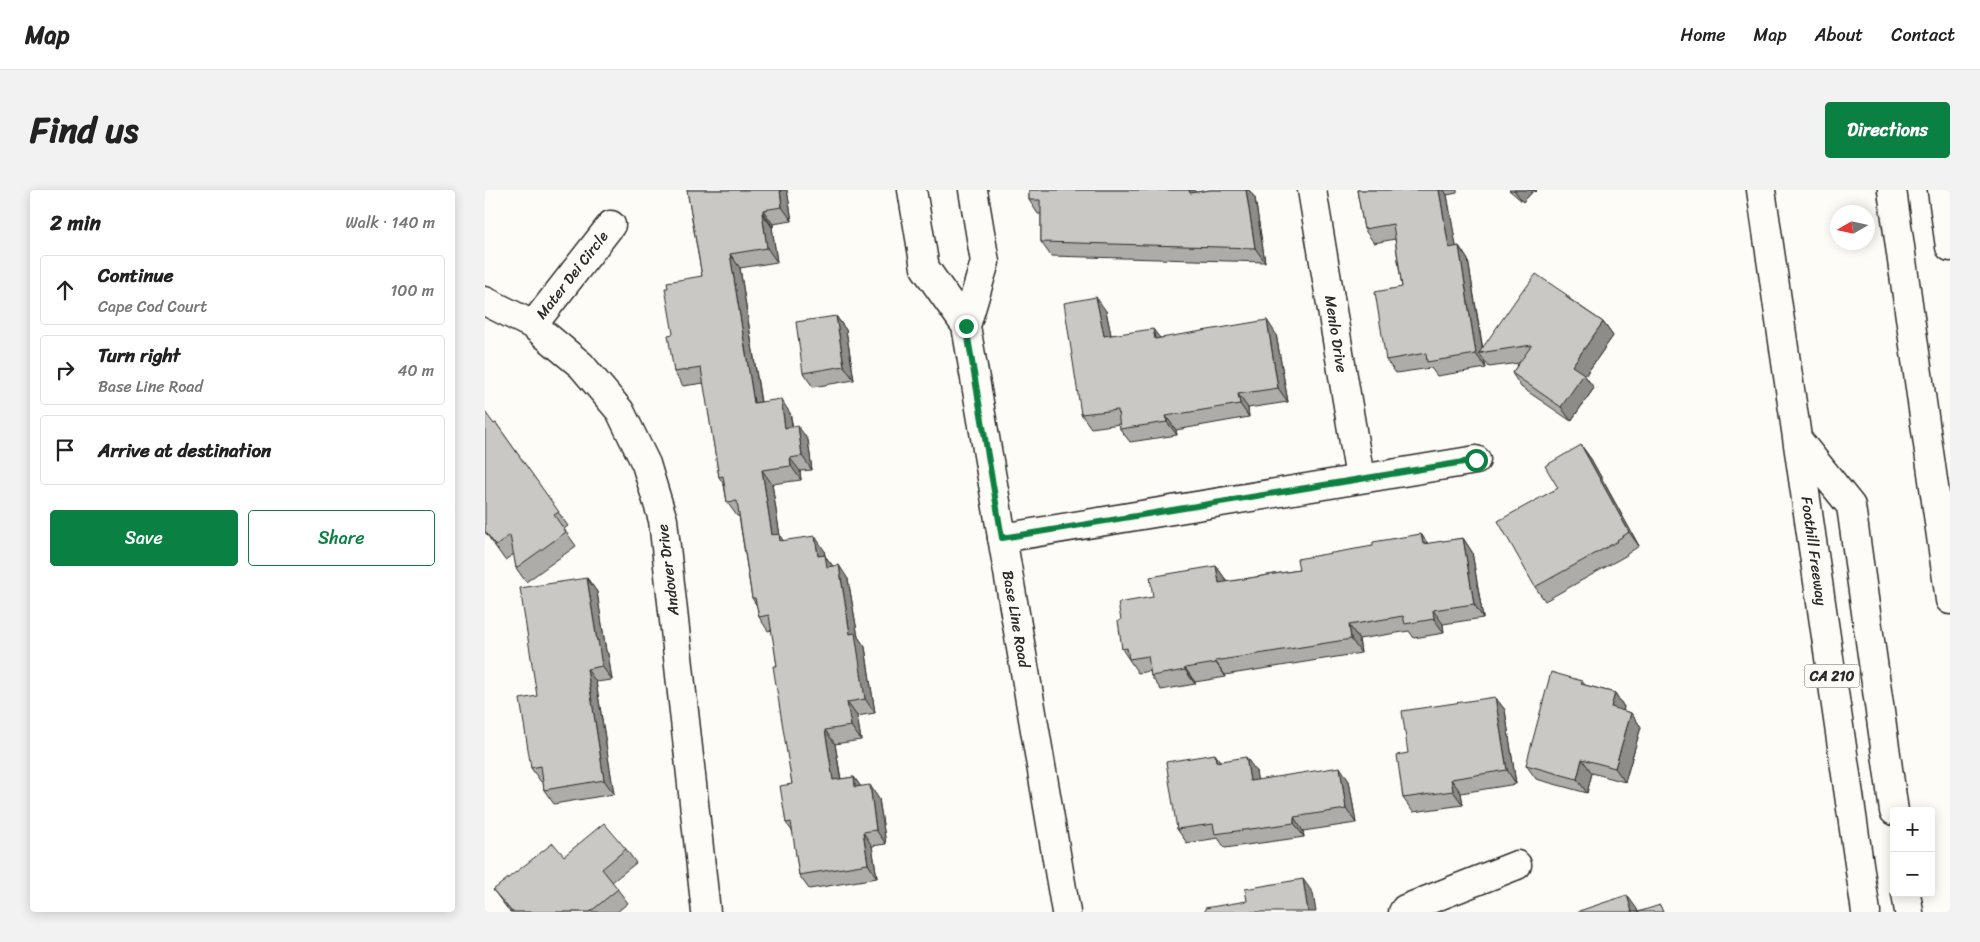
<!DOCTYPE html>
<html lang="en">
<head>
<meta charset="utf-8">
<style>
  :root { --surface:#fff; --page:#f2f2f2; --text:#222; --muted:#767676; --line:#e0e0e0; --accent:#0b8043 }
  body { margin:0; font-family:Sriracha,sans-serif; background:var(--page); color:var(--text) }
  .controls { position:absolute; right:15px; bottom:15px; display:grid; overflow:hidden; border-radius:5px; box-shadow:0 2px 12px #0003 }
  .controls button { width:45px; height:45px; display:grid; place-items:center; padding:0; border:0; border-bottom:1px solid var(--line); background:var(--surface); color:var(--text); font:25px sans-serif }
  .compass { position:absolute; left:1345px; top:15px; width:45px; height:45px; border-radius:50%; background:var(--surface); box-shadow:0 2px 12px #0003; rotate:261deg }
  .stop { position:absolute; width:15px; height:15px; margin:-11px; border:4px solid #0b8043; border-radius:50%; background:#fff }
  .stop.end { background:#0b8043; border-color:#fff; box-shadow:0 1px 5px #0008 }
  .list { margin:0; padding:0; list-style:none }
  h2 { display:flex; justify-content:space-between; align-items:center; height:65px; margin:0; padding:0 20px; font-size:21px }
  h2 small { font-size:16px; font-weight:400; color:var(--muted) }
  .list li { display:grid; grid-template-columns:32px 1fr auto; gap:15px; align-items:center; box-sizing:border-box; height:70px; margin:0 10px 10px; padding:0 10px; border:1px solid var(--line); border-radius:5px }
  .list b { display:block; font-size:19px; white-space:nowrap }
  .list p { margin:0; font-size:16px; white-space:nowrap; color:var(--muted) }
  .list em { font-size:16px; font-style:normal; color:var(--muted) }
  .actions { display:flex; gap:10px; padding:15px 20px }
  .actions a { flex:1; padding:11px 0; border:1px solid var(--accent); border-radius:5px; text-align:center; font-size:18px; color:var(--accent) }
  .actions .main { background:var(--accent); color:#fff }
  .icon { flex:none; width:28px; height:28px; fill:none; stroke:currentColor; stroke-width:2; stroke-linecap:round; stroke-linejoin:round }
  .map { position:relative; flex:none; width:1465px; height:722px; overflow:hidden; border-radius:5px }
  header { display:flex; align-items:center; gap:30px; box-sizing:border-box; height:70px; padding:0 25px; background:var(--surface); border-bottom:1px solid var(--line) }
  header strong { font-size:24px }
  nav { display:flex; gap:28px; margin-inline-start:auto; font-size:18px }
  .intro { display:flex; align-items:center; justify-content:space-between; box-sizing:border-box; height:120px; padding:0 30px }
  h1 { margin:0; font-size:35px }
  .button { padding:12px 22px; border-radius:5px; background:var(--accent); color:#fff; font-size:18px; font-weight:700 }
  main { display:flex; gap:30px; padding:0 30px }
  aside { flex:1; background:var(--surface); border-radius:5px; box-shadow:0 2px 12px #0003 }
  .map>svg:first-child { display:block }
  .lines { fill:none; stroke-linecap:round; stroke-linejoin:round }
  .minor-casing { stroke:#2b2b2b; stroke-width:31 }
  .major-casing { stroke:#2b2b2b; stroke-width:31 }
  .highway-casing { stroke:#2b2b2b; stroke-width:31 }
  .minor { stroke:#fdfcf7; stroke-width:28 }
  .major { stroke:#fdfcf7; stroke-width:28 }
  .highway { stroke:#fdfcf7; stroke-width:28 }
  .wall { fill:#adaca9; stroke:#2b2b2b }
  .shaded-wall { fill:#8d8c89; stroke:#2b2b2b }
  .building { fill:#c9c8c4; stroke:#2b2b2b }
  .route { stroke:#0b8043; stroke-width:6 }
  .labels { text-anchor:middle; stroke-width:5; stroke-linejoin:round; paint-order:stroke }
  .shield { fill:#fdfcf7; stroke:#6a6a68; stroke-width:1 }
  .shield-label { font-size:14px; font-weight:bold; fill:#2b2b2b }
  .street-label { font-size:15px; fill:#2b2b2b; stroke:#fdfcf7 }
</style>
</head>
<body>
<header>
<strong>Map</strong>
<nav><a>Home</a><a>Map</a><a>About</a><a>Contact</a></nav>
</header>
<div class="intro"><h1>Find us</h1><a class="button">Directions</a></div>
<main>
<aside>
<h2>2 min<small>Walk · 140 m</small></h2>
<ul class="list">
<li><svg class="icon" aria-label="ahead" viewBox="0 0 24 24"><path d="M12 20V5M6 11l6-6 6 6"/></svg><div><b>Continue</b><p>Cape Cod Court</p></div><em>100 m</em></li>
<li><svg class="icon" aria-label="right" viewBox="0 0 24 24"><path d="M7 20v-9h11M14 6l5 5-5 5"/></svg><div><b>Turn right</b><p>Base Line Road</p></div><em>40 m</em></li>
<li><svg class="icon" aria-label="arrive" viewBox="0 0 24 24"><path d="M6 21V4h12l-3 4 3 4H6"/></svg><div><b>Arrive at destination</b></div></li>
</ul>
<div class="actions"><a class="main">Save</a><a>Share</a></div>
</aside>
<div class="map">
<svg width="1465" height="722" viewBox="0 0 1465 722">
  <rect width="100%" height="100%" fill="#fdfcf7"/>
  <filter id="ink" filterUnits="userSpaceOnUse"><feTurbulence type="fractalNoise" baseFrequency=".02" numOctaves="2"/><feDisplacementMap in="SourceGraphic" scale="10" xChannelSelector="R" yChannelSelector="G"/><feConvolveMatrix kernelMatrix="1 2 1 2 8 2 1 2 1" color-interpolation-filters="sRGB"/></filter>
  <g filter="url(#ink)">
    <g class="lines">
      <!-- minor casing -->
      <g class="minor-casing">
        <path id="minor" d="M827 0 875 288
          M0 111 48 135 96 175 135 221 161 274 178 330 221 722
          M48 135 126 35
          M517 348 991 270
          M918 722 920 719 1032 675"/>
      </g>
      <!-- major casing -->
      <g class="major-casing">
        <path id="major" d="M427 0 440 78 481 136 581 722
          M481 136 500 72 488 0"/>
      </g>
      <!-- highway casing -->
      <g class="highway-casing">
        <path id="highway" d="M1276 0 1381 722
          M1407 0 1465 410
          M1457 0 1465 57
          M1313 250 1366 316 1409 621
          M1421 703 1424 722"/>
      </g>
      <!-- minor -->
      <use href="#minor" class="minor"/>
      <!-- major -->
      <use href="#major" class="major"/>
      <!-- highway -->
      <use href="#highway" class="highway"/>
    </g>
    <!-- wall -->
    <path class="wall" d="M202 0H302L307 31 288 34V37H287L292 72 255 78 276 212 305 223 308 237 323 250 327 280 315 281 316 290 287 294 295 346 298 351 339 360 340 366 348 376 363 389 373 447 380 457 390 523 372 526 376 550 350 554 356 589 369 587 375 596 394 609 401 654 387 656 392 688 324 699 314 685 308 642 301 633 307 594 292 476 287 440 283 441 274 427 272 416 267 408 254 326H252L242 312 239 295 234 287 219 193 198 196 189 182 188 144 217 86Z
      M544 0H709L711 2 725 0H764L770 8 780 72 566 66 556 52V24H553L544 10Z
      M872 0H972V3L962 5 971 57 974 56 983 70 998 159 1040 99 1082 105 1086 110 1118 132 1128 146 1100 186 1109 198 1086 231 1036 197 1027 183 1034 173 1004 177 999 170 1001 178 952 186 946 178 911 183 901 170 917 97 910 49 889 53 879 39Z
      M1024 0H1052L1050 2 1049 0 1038 12Z
      M621 121 626 145 675 148 791 144 803 212 763 218 764 227 691 240 692 245 645 252 635 239V234L606 238 596 224Z
      M351 126 361 140 369 190 328 197 318 183Z
      M11 233 83 336 79 339 91 356 41 392 31 378 29 364 20 370 0 342 9 234Z
      M1096 255 1106 269 1154 356 1142 364V365L1060 411 1050 397 1073 298Z
      M936 344 943 354 978 348 987 362 998 428 958 434 959 443 929 448 924 441 874 449 876 463 740 485 741 487 710 492V494L676 500 666 486 665 481 653 483 637 459 636 430 731 376 741 390V392L814 380 888 356Z
      M102 388 112 402 121 461 123 464 127 490 111 492 129 604 69 614 59 600 58 592H56L46 578 52 506Z
      M1097 491 1100 495 1130 503 1139 517 1138 521 1146 523 1156 537 1140 592 1107 583 1102 603 1051 589 1041 575Z
      M1010 507 1020 520 1031 594 976 603 978 615 928 622 918 608 923 563Z
      M735 571 771 581 772 590 864 591 871 633 818 641 819 647 740 658 733 648 702 653 692 639Z
      M141 659 151 673 127 692 143 713 132 722H25L8 700 79 666Z"/>
    <!-- shaded-wall -->
    <path class="shaded-wall" d="M295 0H302L307 31 297 17Z
      M704 0H709L713 5 705 3Z
      M761 0H764L770 8 780 72 770 58Z
      M954 0H959L962 5 974 72 964 58Z
      M1029 0H1049L1038 12Z
      M278 20 288 34V37L278 23Z
      M277 23 287 37 292 72 282 58Z
      M974 56 983 70 998 163H994L999 170 1001 178 991 164Z
      M245 64 255 78 278 227 269 213Z
      M611 107 621 121 629 159 619 146Z
      M351 126 361 140 369 190 359 176Z
      M782 130 791 144 803 212 793 198Z
      M1118 132 1128 146 1100 186 1109 198 1086 231 1076 217 1087 176Z
      M668 139 678 152 670 149Z
      M753 204 763 218 764 227 755 214Z
      M296 209 305 223 310 252 300 238Z
      M681 226 691 240 692 245 682 232Z
      M313 236 323 250 327 280 317 266Z
      M1096 255 1106 269 1154 356 1144 342Z
      M305 268 315 281 316 290 306 276Z
      M277 280 287 294 295 346 304 358 287 345Z
      M936 344 946 358 938 354Z
      M330 346 339 360 340 366 350 379 343 380 333 366Z
      M978 348 987 362 998 428 989 414Z
      M354 375 363 389 373 447 380 457 390 523 380 509 365 444Z
      M731 376 741 390 743 407 734 393Z
      M102 388 112 402 121 461 123 464 127 490 117 476 112 451Z
      M948 420 958 434 959 443 949 429Z
      M864 435 874 449 876 463 866 449Z
      M730 471 740 485 741 487 731 473Z
      M700 478 710 492V494L700 480Z
      M102 479 111 492 129 604 119 590Z
      M1130 503 1139 517 1135 531 1126 517Z
      M1010 507 1020 520 1031 594 1022 580Z
      M362 512 372 526 376 550 366 536Z
      M1146 523 1156 537 1140 592 1130 578Z
      M340 540 350 554 358 604 348 590Z
      M730 564 740 578 731 572Z
      M761 567 771 581 775 605 765 591Z
      M1097 569 1107 583 1102 603 1092 589Z
      M855 577 864 591 871 633 861 619Z
      M369 587 379 601 370 597Z
      M966 589 976 603 978 615 968 601Z
      M385 595 394 609 401 654 391 640Z
      M809 627 818 641 819 647 809 633Z
      M378 642 387 656 392 688 383 674Z
      M818 689 828 703 831 722H823Z
      M1142 705 1152 719 1153 722H1147Z"/>
    <!-- building -->
    <path class="building" d="M202 0H295L297 17 278 20V23H277L282 58 245 64 269 213 296 209 300 238 313 236 317 266 305 268 306 276 277 280 287 345 294 344 295 351 330 346 333 366 340 365 342 377 354 375 365 444 370 443 380 509 362 512 366 536 340 540 348 590 369 587 370 597 385 595 391 640 378 642 383 674 314 685 306 632 301 633 295 596 307 594 288 476H292L284 425 274 427 270 408H267L252 311 242 312 238 286 234 287 216 178 189 182 183 145 188 144 180 98H183L182 92 217 86Z
      M544 0H704L705 3 725 0H761L770 58 556 52V17H555V10H544Z
      M872 0H954L964 58 974 56 991 164 942 172 941 163 901 170 890 102 917 97 908 34 879 39Z
      M1051 84 1082 105 1081 107 1118 132 1087 176 1099 184 1076 217 1027 183 1047 155 994 163 1039 98 1040 99Z
      M611 107 619 146 668 139 670 149 782 130 793 198 753 204 755 214 681 226 682 232 635 239 633 220 596 224 579 113Z
      M351 126 359 176 318 183 311 132Z
      M0 222 9 234 11 233 74 322 69 325 81 342 31 378 25 345 11 356 0 341Z
      M1096 255 1144 342 1132 350 1133 351 1050 397 1013 331 1073 298 1060 276Z
      M936 344 938 354 978 348 989 414 948 420 949 429 920 434 918 426 864 435 866 449 730 471 731 473 700 478V480L666 486 663 466 644 469 642 458 637 459 633 431 636 430 633 413 668 407 665 387 731 376 734 393 814 380 812 369 888 356V352Z
      M102 388 112 451 113 450 117 476 102 479 119 590 59 600 56 576 46 578 35 509 52 506 35 398Z
      M1066 482 1097 491 1096 494 1130 503 1126 517 1146 523 1130 578 1097 569 1092 589 1041 575Z
      M1010 507 1022 580 966 589 968 601 918 608 912 565 923 563 917 521Z
      M730 564 731 572 761 567 765 591 855 577 861 619 809 627V633L730 644 728 634 692 639 681 572Z
      M119 633 141 659 117 679 133 699 105 722H48L47 721 46 722H27L8 700 68 653 79 666Z
      M818 689 823 722H720V718L762 711 760 699Z
      M1142 705 1147 722H1094V721Z
      M1175 715 1178 722H1153Z"/>
  </g>
  <g class="lines" filter="url(#ink)">
    <!-- route -->
    <path class="route" d="M481 136 517 348 991 270"/>
  </g>
  <g class="labels">
    <!-- shield labels -->
    <rect class="shield" x="1319.5" y="474.5" width="55" height="23" rx="4"/>
    <g class="shield-label">
      <text x="1347" y="491">CA 210</text>
    </g>
    <!-- street labels -->
    <g class="street-label">
      <text transform="translate(87 85) rotate(-52)" y="5">Mater Dei Circle</text>
      <text transform="translate(851 144) rotate(81)" y="5">Menlo Drive</text>
      <text transform="translate(1329 361) rotate(82)" y="5">Foothill Freeway</text>
      <text transform="translate(183 380) rotate(-97)" y="5">Andover Drive</text>
      <text transform="translate(531 429) rotate(80)" y="5">Base Line Road</text>
    </g>
  </g>
</svg>
<div class="controls">
<button>+</button>
<button>−</button>
</div>
<svg class="compass" viewBox="-18 -18 36 36"><path d="M0-13l5 13h-10z" fill="#e53935"/><path d="M0 13l5-13h-10z" fill="#767676"/></svg>
<div class="stop" style="left:991px;top:270px"></div>
<div class="stop end" style="left:481px;top:136px"></div>
</div>
</main>
</body>
</html>
